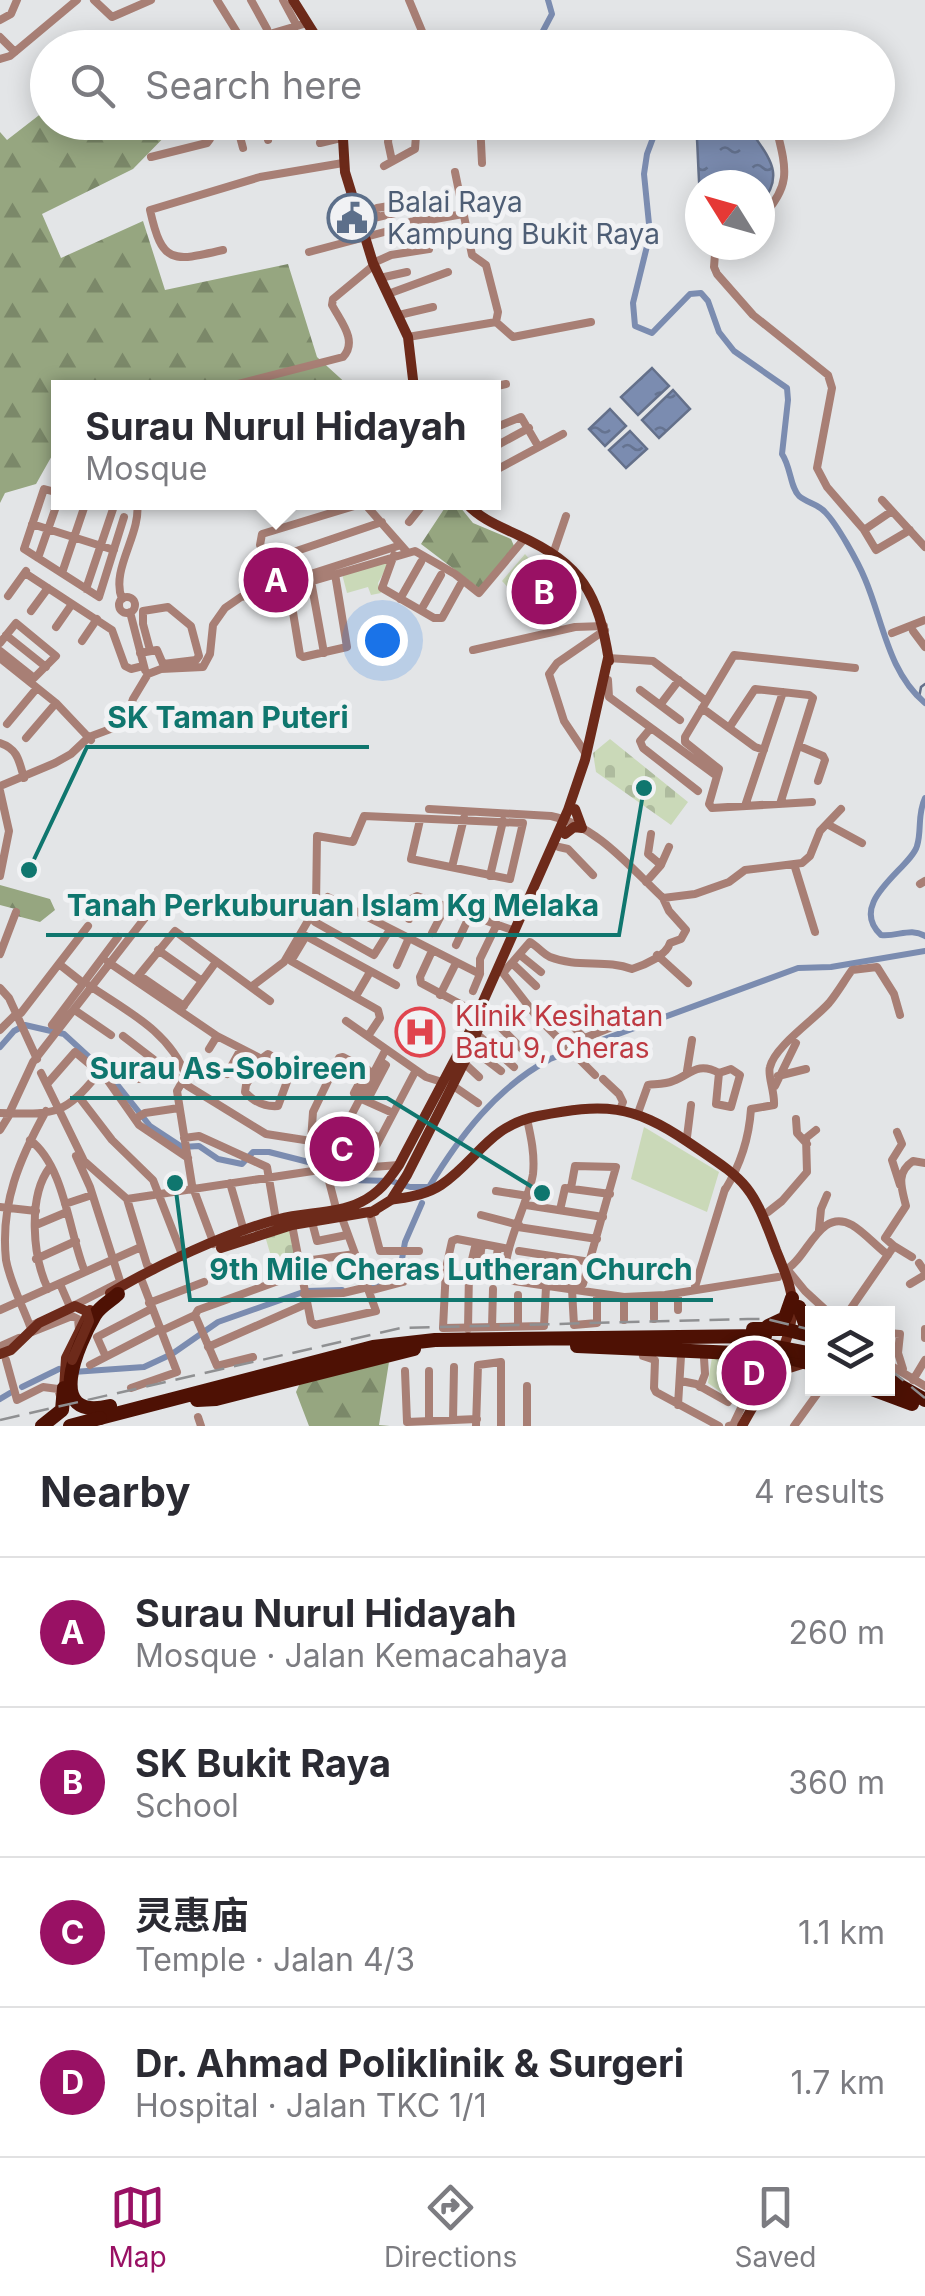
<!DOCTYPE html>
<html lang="en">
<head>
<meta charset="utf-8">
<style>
  :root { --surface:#fff; --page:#f7f7f7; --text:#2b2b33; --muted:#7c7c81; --line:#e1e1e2; --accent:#991164 }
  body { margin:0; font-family:Inter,"Noto Sans SC",sans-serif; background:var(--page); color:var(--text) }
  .controls { position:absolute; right:30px; bottom:30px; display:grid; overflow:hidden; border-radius:0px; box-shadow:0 5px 25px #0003 }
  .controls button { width:90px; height:90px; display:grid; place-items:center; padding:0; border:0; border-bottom:2px solid var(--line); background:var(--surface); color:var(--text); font:50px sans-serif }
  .compass { position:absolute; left:685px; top:170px; width:90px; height:90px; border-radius:50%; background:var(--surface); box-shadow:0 5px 25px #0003; rotate:307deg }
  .you { position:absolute; left:382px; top:640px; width:35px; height:35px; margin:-25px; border:8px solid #fff; border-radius:50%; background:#1a73e8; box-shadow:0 0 0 15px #1a73e833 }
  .badge { display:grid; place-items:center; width:65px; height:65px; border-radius:50%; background:var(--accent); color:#fff; font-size:32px; font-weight:700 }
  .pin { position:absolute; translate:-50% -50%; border:5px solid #fff; box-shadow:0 2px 10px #0006 }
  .popup { position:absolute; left:51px; top:380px; width:450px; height:130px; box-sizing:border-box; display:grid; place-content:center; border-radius:0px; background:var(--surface); filter:drop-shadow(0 2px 8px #0005); font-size:32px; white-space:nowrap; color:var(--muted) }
  .popup b { font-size:38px; color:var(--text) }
  .popup::after { content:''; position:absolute; left:50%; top:100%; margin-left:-20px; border:20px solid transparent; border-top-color:var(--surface) }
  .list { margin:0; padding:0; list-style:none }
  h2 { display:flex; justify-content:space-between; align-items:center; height:130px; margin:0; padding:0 40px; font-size:42px }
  h2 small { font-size:32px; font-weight:400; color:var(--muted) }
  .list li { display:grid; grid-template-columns:65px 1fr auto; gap:30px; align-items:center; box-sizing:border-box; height:150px; padding:0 40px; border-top:2px solid var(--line) }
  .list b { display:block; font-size:38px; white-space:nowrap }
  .list p { margin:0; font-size:32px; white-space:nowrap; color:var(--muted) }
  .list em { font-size:32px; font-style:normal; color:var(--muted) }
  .icon { flex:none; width:55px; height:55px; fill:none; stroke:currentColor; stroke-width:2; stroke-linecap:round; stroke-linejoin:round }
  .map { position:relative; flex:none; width:925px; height:1426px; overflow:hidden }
  .search { position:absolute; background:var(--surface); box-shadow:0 5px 25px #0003; left:30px; right:30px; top:30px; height:110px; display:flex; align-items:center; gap:25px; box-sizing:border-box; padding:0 35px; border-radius:55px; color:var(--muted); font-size:38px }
  .sheet { height:730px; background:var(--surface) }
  nav { display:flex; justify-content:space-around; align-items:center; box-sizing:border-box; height:140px; border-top:2px solid var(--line); background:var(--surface); font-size:28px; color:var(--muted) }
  nav a { display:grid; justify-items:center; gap:5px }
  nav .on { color:var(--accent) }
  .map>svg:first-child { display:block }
  .forest { fill:url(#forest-firs) }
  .cemetery { fill:url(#cemetery-stones) }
  .park { fill:url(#park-crowns) }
  .pitch { fill:#cad9b8 }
  .water { fill:url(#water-ripples); stroke:#64708a; stroke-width:2.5 }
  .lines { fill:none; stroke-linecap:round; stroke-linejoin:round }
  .stream { stroke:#64708a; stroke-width:2.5 }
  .river { stroke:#7b8cb0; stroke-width:6 }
  .minor { stroke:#a87f75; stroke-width:8 }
  .major { stroke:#6d2a1a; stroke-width:10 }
  .highway { stroke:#4e1104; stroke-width:14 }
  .rail { stroke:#8f9092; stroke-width:2.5; stroke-dasharray:20 10; stroke-linecap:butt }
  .major-bridge { stroke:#6d2a1a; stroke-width:10 }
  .highway-bridge { stroke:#4e1104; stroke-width:14 }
  .labels { text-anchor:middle; stroke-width:10; stroke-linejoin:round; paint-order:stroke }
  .service-label { font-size:28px; fill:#4e5e75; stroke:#f1f2f4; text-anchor:start }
  .health-label { font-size:28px; fill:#be3a42; stroke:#f1f2f4; text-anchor:start }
  .leader { fill:none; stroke:#0f766e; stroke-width:4 }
  .callout-dot { fill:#0f766e; stroke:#f1f2f4; stroke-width:4 }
  .callout-label { font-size:30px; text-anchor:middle; font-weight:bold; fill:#0f766e; stroke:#f1f2f4; stroke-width:10; stroke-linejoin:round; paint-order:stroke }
</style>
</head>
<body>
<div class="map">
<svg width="925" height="1426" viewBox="0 0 925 1426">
  <defs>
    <pattern id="forest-firs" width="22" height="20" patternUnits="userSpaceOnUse" patternTransform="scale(2.5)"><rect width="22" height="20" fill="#96a680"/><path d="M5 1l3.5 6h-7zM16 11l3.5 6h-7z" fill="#7b8869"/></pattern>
    <pattern id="cemetery-stones" width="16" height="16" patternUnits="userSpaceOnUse" patternTransform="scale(2.5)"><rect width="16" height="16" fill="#cad9b8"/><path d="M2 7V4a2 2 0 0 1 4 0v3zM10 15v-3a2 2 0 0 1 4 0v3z" fill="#aebb9e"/></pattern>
    <pattern id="park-crowns" width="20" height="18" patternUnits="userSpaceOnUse" patternTransform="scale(2.5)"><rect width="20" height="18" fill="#cad9b8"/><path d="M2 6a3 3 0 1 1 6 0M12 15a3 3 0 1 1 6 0" fill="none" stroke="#aebb9e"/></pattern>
    <pattern id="water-ripples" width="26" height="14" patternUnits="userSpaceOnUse" patternTransform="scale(2.5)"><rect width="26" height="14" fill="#7b8cb0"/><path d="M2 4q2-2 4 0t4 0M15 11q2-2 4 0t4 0" fill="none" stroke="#657390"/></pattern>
  </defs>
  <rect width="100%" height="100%" fill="#e3e5e7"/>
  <!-- forest -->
  <path class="forest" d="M47 109 48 122 178 123 133 169 42 214 61 258 143 221 165 290 288 264 317 357 350 387 59 388 58 445 36 484 5 493 0 503V132L7 140Z
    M456 502 473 523 511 539 514 546 480 589 421 544 448 503Z
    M0 885 50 899 55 910 40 922 17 916 19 910 0 905Z
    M389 1362 379 1425 390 1426H309L296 1392 300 1383Z"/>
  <!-- cemetery -->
  <path class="cemetery" d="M610 739 688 802 671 825 596 772 593 753Z
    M290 1228 298 1271 278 1280 265 1236Z"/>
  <!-- park -->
  <path class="park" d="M712 1357 744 1361 726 1396 708 1383Z"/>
  <!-- pitch -->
  <path class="pitch" d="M525 554 543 575 516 596 502 581Z
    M390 561 378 583 381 593 371 595 368 587 347 593 342 574Z
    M644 1127 719 1172 707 1212 631 1179Z"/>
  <!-- water -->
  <path class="water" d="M696 123H746C764 154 789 171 760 205V185H700V195C698 171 698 149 696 123Z
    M652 368 669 386 638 415 621 397Z
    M673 390 690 409 659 438 642 420Z
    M610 409 626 426 605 446 589 429Z
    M630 431 647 449 626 468 609 450Z"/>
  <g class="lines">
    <!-- stream -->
    <path class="stream" d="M919 698 921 687 925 684"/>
    <!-- river -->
    <path class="river" d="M534 48 552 14 548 0
      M659 122 647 154 644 174 650 234 633 303 635 326 652 333 690 294 701 293 708 301 719 332 734 351 787 388 788 400 782 454C791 467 790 487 799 496 807 503 818 504 825 512 837 524 858 562 865 579 883 621 888 672 925 703
      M925 798C917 815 922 830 917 846 911 868 846 902 881 935 897 937 911 927 925 936
      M0 1047 14 1031 25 1025 64 1034 112 1078 150 1126 182 1147 199 1146 218 1159 242 1164 253 1152H269L332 1168 348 1180 391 1181 410 1187H429C460 1136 496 1088 550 1059L798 968 831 967 925 951
      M364 1286 399 1276 405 1242 422 1203
      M73 1372 144 1367 172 1354 218 1322 306 1291 342 1290
      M22 1387 59 1369
      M0 1399 10 1393"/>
    <!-- minor -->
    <path class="minor" d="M94 0 112 17 151 0
      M217 0 243 42 307 23
      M251 0 267 29
      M283 0 297 26
      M409 0 429 48
      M0 20 11 14 17 0
      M0 37 15 52
      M475 48 500 40 552 44
      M0 59 10 56 77 0
      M236 122 243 148
      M263 122 268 140
      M291 122 294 131
      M390 122 388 142 392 161
      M480 122 482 163
      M320 143 341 138
      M151 157 207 143 210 139 208 127 215 122
      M384 166 415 149 417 122
      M455 172 472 255 486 265 498 312 496 322
      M374 217 377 208 395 205
      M760 219C791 187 787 171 777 131
      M361 221 395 213
      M437 236 467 231
      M725 245 715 254 714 267 717 274 753 315 828 375 832 388 817 468 827 487 865 531
      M223 250C172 262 162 264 150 210L260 177 343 163
      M309 252 407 226 410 222 421 219 424 221 463 214
      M373 263 391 255 429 249
      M380 278 407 272
      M388 294 448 272
      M399 315 433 307
      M496 322 513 337 591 322
      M408 337 496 322
      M222 388 343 357C358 341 341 322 332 305L333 299 374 265
      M488 388 506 384
      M494 428 521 417 538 446
      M494 447 529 428
      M494 471 563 434
      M59 493 44 489 24 549 99 597 124 517
      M882 500 925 547
      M892 511 864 530 876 550 910 530
      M409 522 425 502
      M32 524 114 550
      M553 554 566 516
      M394 555 382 588 434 618H442L463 580
      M38 558 59 498
      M273 559 382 522
      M25 573 112 630 125 666 131 669 143 666
      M62 573 86 502
      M289 581 401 545
      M311 581 324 653
      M291 587 285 572 260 545 262 534 364 503 407 552
      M289 588 300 655 303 657 347 647 335 574
      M86 589 113 509
      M8 596 26 571
      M119 605a8 8 0 1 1 16 0a8 8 0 1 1-16 0Z
      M122 599C110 569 142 534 137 502
      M400 599 421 562
      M421 610 441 575
      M31 611 48 588
      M130 612 145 670
      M56 627 72 604
      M913 631 925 647
      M892 633 925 620
      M6 635 46 667
      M82 641 97 619
      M0 643 16 623 56 656 34 678 0 651
      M473 650 575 627 604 626
      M140 653 157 650 163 664 196 660 199 656 191 626 168 607 143 611V624L150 650
      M0 658 56 703 91 740
      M608 658 653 661 706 701
      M608 680 609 697 714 774
      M640 690 680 720
      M660 705 679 680
      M702 708 755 747 764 750
      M7 724 37 688
      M729 728 755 689 809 695 813 698 780 804
      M650 729 640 741 643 748 698 791
      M26 738 56 703
      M0 743C18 749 19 761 24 778
      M799 746 823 756 825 760 818 781
      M586 754 564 721 549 674 557 663 605 630
      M0 786 55 763 71 754 89 737 124 724 133 699 148 674 161 669 203 667 210 654 213 625 225 608 241 597 289 588 415 551 455 574 479 593 525 538
      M0 791 9 831 0 876
      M812 802 712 808 709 804 719 769 685 742V737L734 655 855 668
      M745 806 783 692
      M429 809 551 816C596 825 631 868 663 898L695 894 729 882 745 870 802 863 810 856 820 831 841 809
      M827 824 862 843
      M651 834 648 854 661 865
      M559 847 568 849 593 875
      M794 864 815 932
      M452 867 464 818
      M490 876 503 821
      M646 882 661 865 669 847
      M920 884 925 881
      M328 897 480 974
      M409 919 411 899 417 896 515 931
      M315 922 374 955 389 931
      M432 933 446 906
      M456 945 470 915
      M158 950 202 981
      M432 951 420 977 421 983 477 1013
      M0 954 16 912
      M520 955 541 972
      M657 955 688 983
      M108 962 217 1036 258 1057
      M59 964 83 983
      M513 964 536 986
      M397 965 408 940
      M139 975 184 1006
      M135 980 175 931 270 1001
      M90 986C127 1011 170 1032 186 1076
      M251 987 284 962 316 907 317 836 353 842 364 816 523 823 510 879 411 859 420 820
      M0 988 9 998 37 1059
      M473 991 480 974V959L497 924
      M440 995 456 963
      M356 996 370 972
      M586 1008 604 1030
      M76 1011 111 1035
      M180 1011 216 962
      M21 1013 88 926
      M561 1013 584 1038
      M482 1018 497 1024 531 1058
      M346 1021 426 1077 442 1082
      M52 1025 118 937
      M0 1030 16 1014
      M477 1034 514 1067
      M123 1036 188 1086 266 1134 311 1141 324 1162 336 1208
      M368 1036 380 1018 378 1010 291 961 306 936 396 985
      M565 1046 629 1020V1014
      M471 1048 501 1071
      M209 1049 217 1036
      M258 1057 261 1059 246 1085 245 1092C254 1102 265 1107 278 1106L292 1068 268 1054 261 1059
      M116 1062 138 1079 153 1077 163 1069
      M464 1063 479 1077
      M687 1071 692 1040
      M41 1073 84 1161 127 1199 147 1265 154 1270
      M227 1074 241 1049
      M186 1075 177 1091 192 1185 214 1244
      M595 1075 537 1017 503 973 530 942C537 946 543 954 550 957 577 968 606 959 632 969 645 965 667 955 670 943L681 939 686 930 669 911 663 898
      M778 1076 806 1069
      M603 1079 619 1094 623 1102 620 1109
      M47 1084 75 1052 106 1078 139 1125 188 1158
      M452 1085 478 1103
      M775 1086 796 1043
      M361 1096 354 1093 367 1069
      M79 1097 112 1140 153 1180 183 1257
      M364 1100 393 1113
      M367 1101 386 1065 380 1061
      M0 1113C54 1114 63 1117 98 1074
      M638 1113 648 1085C656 1084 666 1084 673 1081 690 1075 697 1061 719 1073L731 1069 740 1075 731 1107 716 1104 719 1073
      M7 1118 33 1062 148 914
      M135 1119 145 1113 179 1108
      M527 1119C531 1137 535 1155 533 1174 529 1201 498 1259 507 1280L624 1297 665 1295 778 1277
      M796 1119 797 1133 807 1144
      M347 1123 380 1138
      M0 1130 10 1114
      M897 1132 902 1144 892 1160 900 1185
      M342 1133 386 1049
      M687 1137 691 1105
      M184 1138 199 1136 267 1167 276 1220
      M30 1140C65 1166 69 1234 85 1272
      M311 1141 313 1112 339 1058 343 1057 373 1073
      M374 1150 416 1070
      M76 1156 90 1187 121 1284
      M324 1162 346 1169 399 1165
      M230 1183 244 1231
      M725 1190C741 1164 749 1139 751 1109L774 1105C775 1092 767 1074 770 1067 775 1046 814 1020 829 1003 838 992 844 981 852 970L877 967 894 994 900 1015
      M496 1191 528 1196
      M127 1199 326 1169
      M65 1204 92 1195
      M526 1205 603 1217
      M0 1207 36 1211
      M560 1210 565 1188 610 1194
      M768 1212 782 1201 807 1172 806 1138 816 1130
      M370 1213 380 1251H419
      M481 1215 519 1225
      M312 1222 317 1241 347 1235
      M36 1225 67 1212
      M292 1225 311 1322 315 1325 376 1311 342 1218
      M518 1227 597 1239
      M819 1230 821 1209 827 1195
      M482 1244 478 1271 490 1274 495 1270 498 1247
      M894 1246 912 1257
      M509 1249 457 1239 452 1241 446 1268 443 1328 544 1326 546 1287
      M519 1251 590 1262
      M36 1259 76 1241
      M298 1262 355 1254
      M919 1263 925 1272
      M512 1274 583 1284 616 1167 575 1166 571 1188
      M60 1284 70 1307
      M910 1284 925 1275
      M48 1289C33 1258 27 1197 50 1167
      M572 1290 574 1325 597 1323V1294
      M694 1290 725 1189
      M369 1291 403 1282
      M304 1294 343 1293 368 1287
      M654 1296V1319
      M624 1297V1320
      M149 1303 204 1282
      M73 1306 118 1283
      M0 1310 141 1247
      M678 1310V1293
      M830 1314 805 1291 787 1269C808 1257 820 1207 852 1225 864 1232 876 1246 888 1255
      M847 1314 894 1246 885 1238 906 1206C902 1189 895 1173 913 1161L925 1163
      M195 1315 217 1366 253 1357
      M37 1323 30 1326C22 1305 10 1282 6 1260 0 1203 20 1158 46 1111
      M518 1326V1295
      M492 1327 493 1289
      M468 1329 469 1272 476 1243
      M925 1329V1338
      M161 1331 195 1315 198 1310 300 1273
      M32 1332 72 1316 78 1319 79 1330
      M888 1333 900 1334 898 1353 903 1369 901 1372
      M1 1346 19 1338
      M208 1347 306 1304
      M105 1355 97 1337 151 1309
      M643 1356 655 1360 654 1388 656 1392 719 1426
      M6 1360 17 1400 43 1387 58 1389 60 1396
      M888 1364 925 1386
      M90 1365 160 1329
      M405 1371 407 1422 477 1419
      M429 1371V1421
      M913 1380 925 1360
      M681 1381 696 1384 728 1402
      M700 1387 705 1374 704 1358
      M131 1388 177 1372 142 1281
      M678 1405 681 1356
      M198 1417 201 1426
      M453 1420 454 1367
      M476 1426 478 1365 501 1362V1426
      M527 1426V1386
      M729 1426 733 1425 760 1368 750 1361
      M794 1426 820 1390"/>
    <!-- major -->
    <path class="major" d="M293 0 323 48
      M342 122 345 172 373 263 408 337 414 388
      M465 502C480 519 499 526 518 535 583 565 598 593 609 661
      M565 834 574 827 582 828 575 809
      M391 1200C408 1197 426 1195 441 1185 478 1160 488 1126 538 1116 604 1103 632 1104 688 1142 747 1182 751 1182 776 1250 784 1270 795 1293 792 1316 787 1354 760 1393 742 1426
      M370 1213 391 1200 407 1175 469 1053 482 1019
      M221 1248 292 1225 375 1211
      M110 1293C157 1265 226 1233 279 1219 305 1212 338 1214 361 1202 379 1193 388 1181 399 1165L470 1031 568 810 585 760 608 658
      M64 1388 66 1358 90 1310
      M768 1390 783 1370 802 1364"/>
    <!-- highway -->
    <path class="highway" d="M799 1307 806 1326 812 1332
      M768 1326 785 1318 792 1298
      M753 1329H784L812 1336
      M577 1346 779 1355 812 1364
      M888 1379 925 1400
      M869 1388 912 1404
      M197 1400 216 1399 414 1349
      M110 1406C43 1422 78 1344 95 1315 100 1306 111 1301 118 1294
      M100 1418 373 1347 435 1340 765 1336
      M42 1426 62 1410 64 1388"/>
    <!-- rail -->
    <path class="rail" d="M888 1368 925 1398
      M0 1420 401 1328 748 1319H766L812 1330"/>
    <!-- major-bridge -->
    <path class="major-bridge" d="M0 1354 11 1350 39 1323 75 1306 86 1311 89 1321 72 1360"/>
    <!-- highway-bridge -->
    <path class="highway-bridge" d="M765 1345 812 1354
      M70 1426 100 1418"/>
  </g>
  <!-- icons -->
  <defs>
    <g id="civic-ring" transform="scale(2.5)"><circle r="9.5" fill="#f1f2f4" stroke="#5c6f8a" stroke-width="1.5"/><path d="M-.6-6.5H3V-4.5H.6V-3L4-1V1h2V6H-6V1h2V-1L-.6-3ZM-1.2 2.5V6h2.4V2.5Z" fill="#5c6f8a"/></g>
    <g id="hospital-ring" transform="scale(2.5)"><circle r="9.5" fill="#f1f2f4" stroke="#e0444e" stroke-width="1.5"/><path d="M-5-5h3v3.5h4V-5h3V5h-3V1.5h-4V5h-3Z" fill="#e0444e"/></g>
  </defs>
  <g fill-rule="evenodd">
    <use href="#civic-ring" x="352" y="218"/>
    <use href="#hospital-ring" x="420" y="1032"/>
  </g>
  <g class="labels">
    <!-- service labels -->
    <g class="service-label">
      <text x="387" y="212">Balai Raya<tspan x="387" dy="32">Kampung Bukit Raya</tspan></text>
    </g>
    <!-- health labels -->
    <g class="health-label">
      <text x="455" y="1026">Klinik Kesihatan<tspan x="455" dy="32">Batu 9, Cheras</tspan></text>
    </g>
  </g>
  <!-- callouts -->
  <path class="leader" d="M29 870L87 747H369M644 788L619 935H46M542 1193L387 1098H70M175 1183L190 1300H713"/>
  <g class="callout-dot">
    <circle cx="29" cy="870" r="10"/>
    <circle cx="644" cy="788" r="10"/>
    <circle cx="542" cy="1193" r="10"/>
    <circle cx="175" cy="1183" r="10"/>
  </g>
  <g class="callout-label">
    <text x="228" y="728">SK Taman Puteri</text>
    <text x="333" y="916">Tanah Perkuburuan Islam Kg Melaka</text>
    <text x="228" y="1079">Surau As-Sobireen</text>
    <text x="451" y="1280">9th Mile Cheras Lutheran Church</text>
  </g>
</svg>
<div class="controls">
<button><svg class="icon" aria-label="layers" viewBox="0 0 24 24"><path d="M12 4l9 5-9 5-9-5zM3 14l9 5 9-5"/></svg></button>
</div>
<svg class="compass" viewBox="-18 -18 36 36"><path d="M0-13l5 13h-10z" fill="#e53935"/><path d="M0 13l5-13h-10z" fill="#7c7c81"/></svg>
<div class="you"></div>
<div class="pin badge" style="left:276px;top:580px">A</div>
<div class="popup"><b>Surau Nurul Hidayah</b>Mosque</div>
<div class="pin badge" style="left:544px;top:592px">B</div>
<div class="pin badge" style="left:342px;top:1149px">C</div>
<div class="pin badge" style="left:754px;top:1373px">D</div>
<div class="search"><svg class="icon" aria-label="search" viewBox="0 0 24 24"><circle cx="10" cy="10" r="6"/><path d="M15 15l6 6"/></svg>Search here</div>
</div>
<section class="sheet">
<h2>Nearby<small>4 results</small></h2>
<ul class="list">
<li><span class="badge">A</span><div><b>Surau Nurul Hidayah</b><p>Mosque · Jalan Kemacahaya</p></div><em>260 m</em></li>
<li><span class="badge">B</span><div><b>SK Bukit Raya</b><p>School</p></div><em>360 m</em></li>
<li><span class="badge">C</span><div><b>灵惠庙</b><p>Temple · Jalan 4/3</p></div><em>1.1 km</em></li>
<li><span class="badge">D</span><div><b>Dr. Ahmad Poliklinik &amp; Surgeri</b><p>Hospital · Jalan TKC 1/1</p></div><em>1.7 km</em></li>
</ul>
</section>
<nav>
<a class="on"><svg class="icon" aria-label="map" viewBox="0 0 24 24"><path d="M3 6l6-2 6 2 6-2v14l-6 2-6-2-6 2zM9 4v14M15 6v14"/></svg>Map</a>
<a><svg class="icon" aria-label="directions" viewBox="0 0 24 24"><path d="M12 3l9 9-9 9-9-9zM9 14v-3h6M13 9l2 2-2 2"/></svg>Directions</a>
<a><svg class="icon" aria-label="saved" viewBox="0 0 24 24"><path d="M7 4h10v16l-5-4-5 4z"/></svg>Saved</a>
</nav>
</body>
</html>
